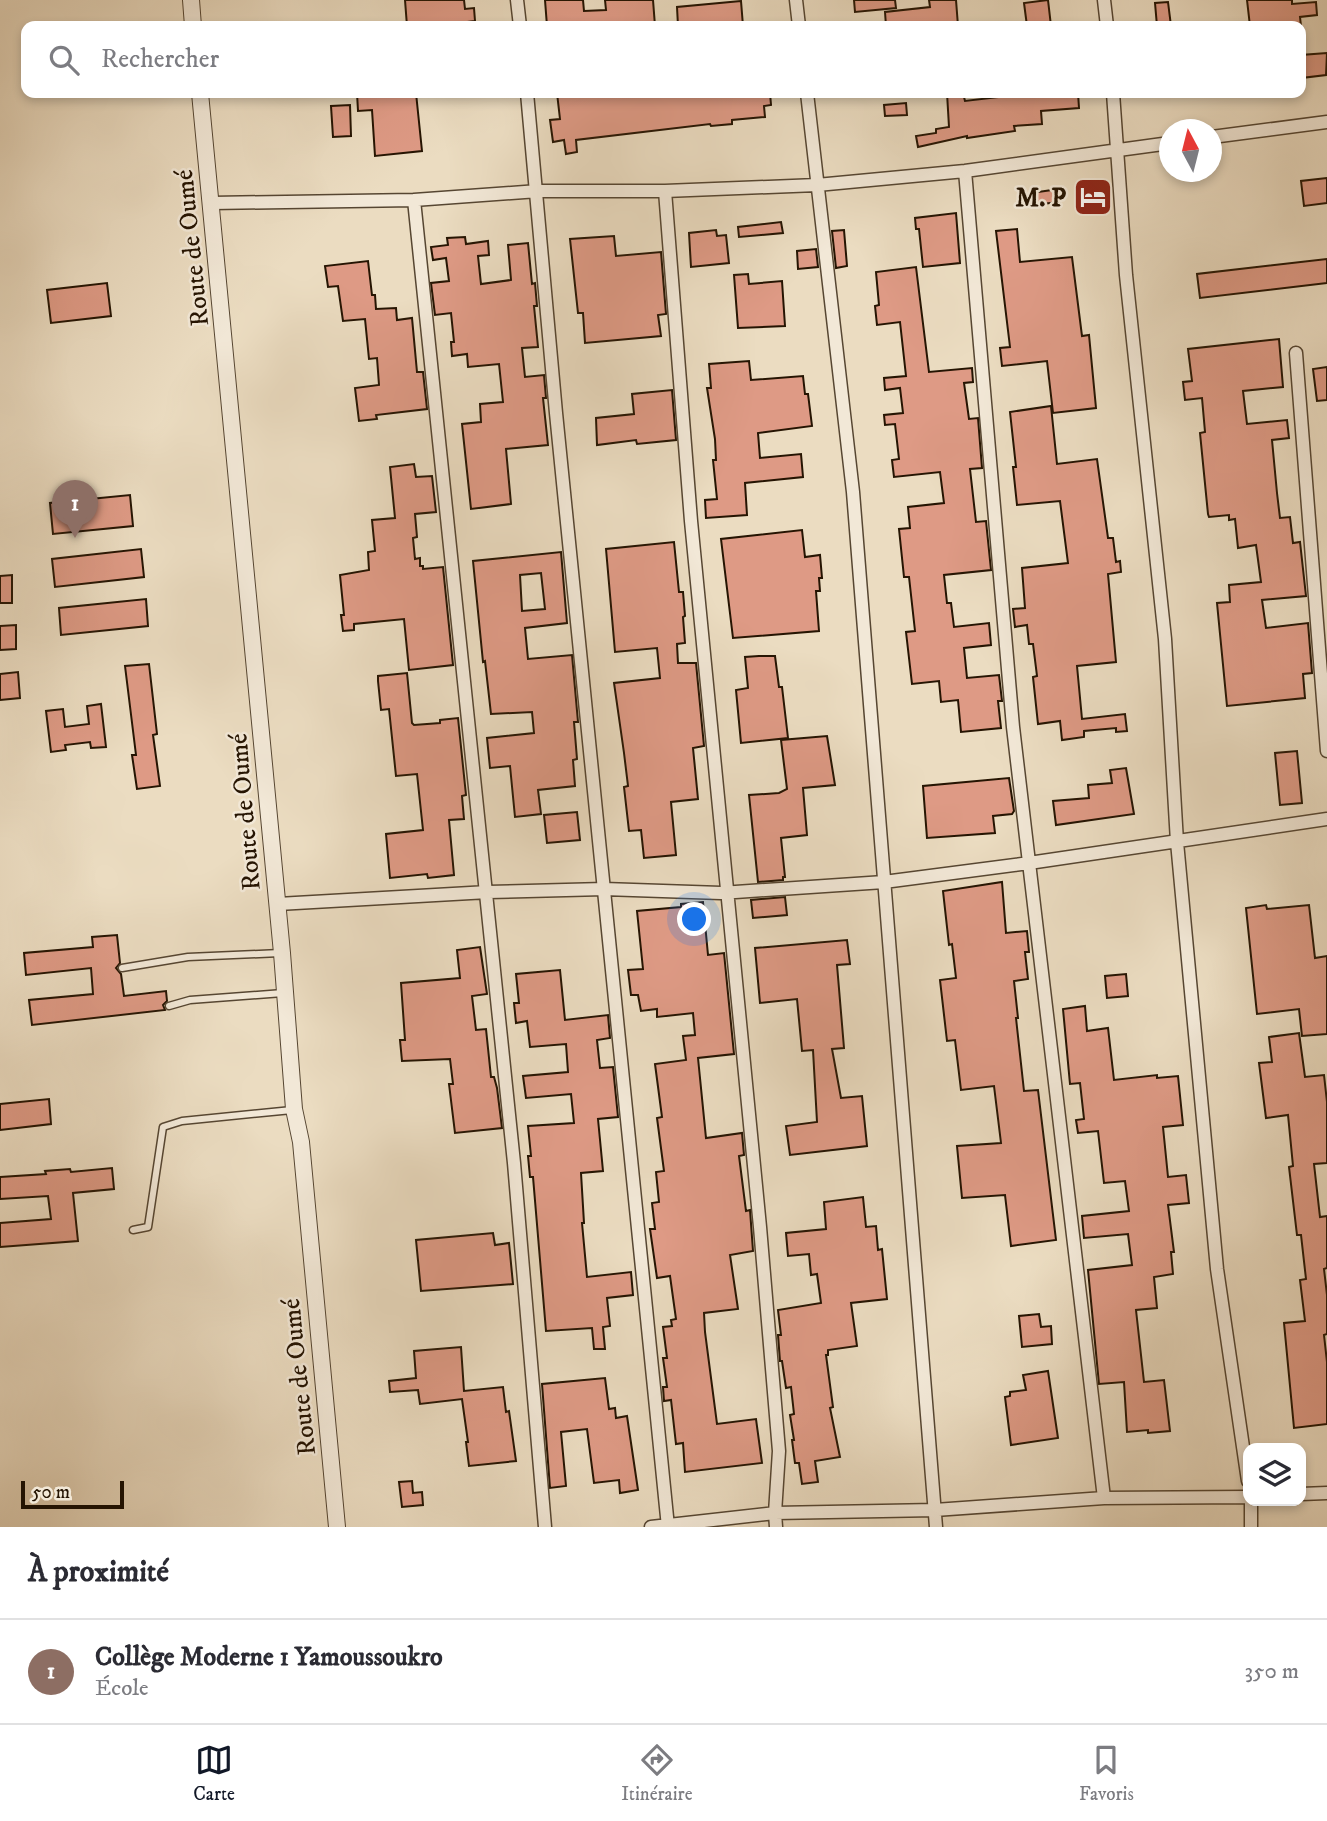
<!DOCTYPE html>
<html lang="fr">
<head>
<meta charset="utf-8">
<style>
  :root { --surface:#fff; --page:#f7f7f7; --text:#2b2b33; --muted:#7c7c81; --line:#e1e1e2; --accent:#111827 }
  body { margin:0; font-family:"IM FELL DW Pica",serif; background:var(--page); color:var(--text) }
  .controls { position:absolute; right:21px; bottom:21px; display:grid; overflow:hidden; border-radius:14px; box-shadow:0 4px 10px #0003 }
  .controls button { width:63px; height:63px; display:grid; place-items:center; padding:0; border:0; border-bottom:2px solid var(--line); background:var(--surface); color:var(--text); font:35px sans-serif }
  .compass { position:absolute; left:1159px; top:119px; width:63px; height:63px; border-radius:50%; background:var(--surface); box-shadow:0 4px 10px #0003; rotate:353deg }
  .scale { position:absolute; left:21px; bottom:18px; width:103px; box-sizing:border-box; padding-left:7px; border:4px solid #251402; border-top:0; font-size:19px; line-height:24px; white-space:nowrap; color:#251402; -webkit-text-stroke:5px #f2e8d7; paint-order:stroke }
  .you { position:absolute; left:695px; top:920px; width:24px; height:24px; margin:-18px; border:5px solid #fff; border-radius:50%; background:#1a73e8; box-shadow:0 0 0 10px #1a73e833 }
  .badge { display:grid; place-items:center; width:46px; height:46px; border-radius:50%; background:var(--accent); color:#fff; font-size:23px; font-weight:700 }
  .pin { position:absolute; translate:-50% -58px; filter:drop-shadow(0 2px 4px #0008) }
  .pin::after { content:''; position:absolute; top:37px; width:24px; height:21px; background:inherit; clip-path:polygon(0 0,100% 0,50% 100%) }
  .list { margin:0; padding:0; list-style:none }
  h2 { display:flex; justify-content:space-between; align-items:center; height:91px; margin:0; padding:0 28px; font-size:30px }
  h2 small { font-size:23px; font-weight:400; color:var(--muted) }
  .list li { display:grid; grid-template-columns:46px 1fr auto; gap:21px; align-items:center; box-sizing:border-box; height:105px; padding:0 28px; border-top:2px solid var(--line) }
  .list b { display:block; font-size:26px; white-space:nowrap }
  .list p { margin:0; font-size:23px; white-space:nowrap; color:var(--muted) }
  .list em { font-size:23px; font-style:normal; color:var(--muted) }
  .icon { flex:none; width:38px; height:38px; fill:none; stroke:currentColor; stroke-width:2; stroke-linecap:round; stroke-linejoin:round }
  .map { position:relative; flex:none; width:1327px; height:1527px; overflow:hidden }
  .search { position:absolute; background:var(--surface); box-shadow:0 4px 10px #0003; left:21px; right:21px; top:21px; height:77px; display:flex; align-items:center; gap:18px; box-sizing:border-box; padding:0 24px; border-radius:14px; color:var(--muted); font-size:26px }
  .sheet { height:196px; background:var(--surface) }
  nav { display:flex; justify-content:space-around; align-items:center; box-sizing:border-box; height:98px; border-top:2px solid var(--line); background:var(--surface); font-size:19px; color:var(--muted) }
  nav a { display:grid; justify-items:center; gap:4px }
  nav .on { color:var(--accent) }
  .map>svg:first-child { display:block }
  .building { fill:#de9a85; stroke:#251402; stroke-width:2; fill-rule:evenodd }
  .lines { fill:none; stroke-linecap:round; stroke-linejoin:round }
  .service-casing { stroke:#564632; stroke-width:9 }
  .minor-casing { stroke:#564632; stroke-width:15 }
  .tertiary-casing { stroke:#564632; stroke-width:18 }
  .service { stroke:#f2e8d7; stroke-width:6 }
  .minor { stroke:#f2e8d7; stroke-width:12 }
  .tertiary { stroke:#f2e8d7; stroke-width:16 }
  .labels { text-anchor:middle; stroke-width:5; stroke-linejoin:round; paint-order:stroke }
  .poi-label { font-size:26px; font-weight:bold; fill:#251402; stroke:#f2e8d7; text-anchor:end }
  .street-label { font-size:26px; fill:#251402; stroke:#f2e8d7 }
</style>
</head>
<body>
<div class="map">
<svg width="1327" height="1527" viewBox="0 0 1327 1527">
  <rect width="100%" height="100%" fill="#ebdcc1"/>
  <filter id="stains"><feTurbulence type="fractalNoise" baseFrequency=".00286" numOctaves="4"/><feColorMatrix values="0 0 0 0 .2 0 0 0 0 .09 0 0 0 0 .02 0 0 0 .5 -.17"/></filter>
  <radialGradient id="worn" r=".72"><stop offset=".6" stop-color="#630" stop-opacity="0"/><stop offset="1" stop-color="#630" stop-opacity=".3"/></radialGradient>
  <!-- building -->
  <path class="building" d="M405 0H464L465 9 474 8 475 21 436 26H407Z
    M545 0H583L584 11 606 10 605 0H653L655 26H547Z
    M854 0H895L896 8 855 12Z
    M929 0H956L958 26H886L885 12 930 7Z
    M1048 0 1051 26H1027L1024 3Z
    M1247 0H1292V4L1316 2 1317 15 1300 17 1301 26H1250Z
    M741 1 743 26H678L677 7Z
    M1168 2 1171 26H1157L1155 3Z
    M1327 53 1326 75 1301 78V55Z
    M357 93H416L422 151 375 156 372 110 358 111Z
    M557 93H770L771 105 764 106 765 117 732 120V124L711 126 710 124 576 140 577 152 566 154 564 140 553 142 550 120 560 119Z
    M947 93H963L965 101 1032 93H1078L1079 108 1041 111 1042 124 1014 126 1015 131 967 138V136L918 147 916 136 936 133V129L949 127Z
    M906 103 907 115 885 116 884 105Z
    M350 105 351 136 333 137 331 106Z
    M1327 178V203L1304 206 1301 181Z
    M1059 189 1060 202 1032 205 1031 193Z
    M956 213 960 263 923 267 919 229H916L915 218Z
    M781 222 783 233 739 237 738 227Z
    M1017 229 1020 262 1072 257 1082 336 1089 335 1096 408 1053 413 1047 361 1002 366 1000 348 1010 347 996 231Z
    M716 230 717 236 726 235 729 263 691 267 689 233Z
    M844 230 847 266 836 268 832 231Z
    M614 236 616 256 661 252 666 314 658 315 661 336 585 343 583 313H578L570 239Z
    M465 237 466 244 488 241 489 255 478 256 481 284 511 280 508 245 528 243 532 284 535 283 537 306H534L538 347 522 348 525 377 544 375 546 398H543L548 445 506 449 511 504 471 509 462 424 481 422 480 404 503 402 499 364 468 367 467 354 452 356 451 342H454L451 313 435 315 431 283 449 281 446 258 433 260 431 247 448 245 447 238Z
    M816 249 818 267 798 269 797 251Z
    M1327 259V283L1200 298 1197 274Z
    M368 261 372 295H375L376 309 396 308 397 320 412 318 417 372H423L427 409 376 415 377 419 359 421 355 388 379 385 377 358 369 359 365 319 343 321 338 286 328 287 325 266Z
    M916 267 929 372 972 368 973 382 964 383 969 419 978 418 982 468 970 469 976 522 986 521 991 570 944 575 947 603H951L954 627 989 623 991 645 964 648 967 678 999 675 1002 701H998L1001 728 961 732 958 700 941 702 939 681 912 684 906 632 915 631 909 577H904L899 529 910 528 908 507 944 503 940 472 894 477 892 460 899 459 895 424 885 425 884 415 903 413 900 388 885 390 884 378 906 376 900 322 877 325 875 306 879 305 876 272Z
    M748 274 749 284 782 281 785 326 738 328 734 275Z
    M107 283 111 316 51 323 47 290Z
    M1279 339 1283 387 1243 391 1247 424 1287 420 1289 438 1272 440 1277 493 1280 518 1290 517 1293 543 1300 542 1306 596 1262 600 1266 628 1308 623 1312 673 1303 674 1305 698 1227 706 1217 603 1230 602 1229 585 1261 582 1256 545 1238 548 1235 519 1229 520V515L1209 517 1208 514 1200 433 1205 432 1202 398 1185 400 1183 382 1192 381 1188 349Z
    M749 361 751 380 803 376 805 394H808L812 426 758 433 760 458 801 454 803 477 745 483 747 515 706 518 705 500 717 499 713 460H716L715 439 707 388H711L709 364Z
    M1327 367V400L1317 401 1313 369Z
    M672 390 676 440 637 444 636 440 597 445 596 418 634 414 632 394Z
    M1051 406 1057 464 1097 459 1108 538H1113L1116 562 1120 561 1121 572 1108 574 1116 662 1077 666 1082 719 1125 714 1127 731 1116 732V728L1084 731V737L1062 740 1060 721 1038 724 1033 677 1037 676 1033 644H1029L1027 625 1015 627 1013 609 1025 608 1022 568 1068 563 1060 501 1017 505 1013 467H1016L1010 412Z
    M414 464 416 477 432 476 436 512 415 514 417 537 413 538 415 559 420 558V566H423V569L443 567 453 665 409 670 404 619 354 624V630L343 631 341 615H344L340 575 369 570 368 552 375 551 372 520 395 518 390 467Z
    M130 495 133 526 53 534 50 503Z
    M802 530 805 557 820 555 822 578H819L820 591H816L819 631 733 638 721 539Z
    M674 542 679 592H683L685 616 683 617 685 643 677 644 678 663H696L704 746 693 748 698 799 671 802 676 855 644 858 641 830 629 831 624 787 628 786 624 753 614 683 660 678 657 648 615 652 606 549Z
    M141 549 144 577 55 587 52 559Z
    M561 552 567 623 525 628 528 659 572 655 578 722H574L577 759 573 760 575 786 538 790 541 814 515 817 510 766 490 768 487 738 534 733 532 712 491 714 485 661 483 662 473 561ZM541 573 545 609 522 611 520 575Z
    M12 575V603H0V576Z
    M146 599 148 626 61 635 59 608Z
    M16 625V649L0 650V626Z
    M759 656H775L779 687H782L788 738 741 743 736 690 748 688 745 657Z
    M149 664 157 734 153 735 160 786 137 789 132 755H136L125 666Z
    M18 672 20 698 0 700V674Z
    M407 673 412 723 414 725 440 723V720L458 718 466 795 462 796 464 819 449 820 454 875 428 878 427 874 390 878 386 834 423 830 417 774 396 776 389 709 381 710 378 681V676Z
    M101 704 106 747 91 748 90 742 65 745 66 750 51 752 46 711 63 709 65 727 89 724 87 706Z
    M827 736 835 785 803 788 807 835 781 838 785 877H783V880L758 882 749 795 779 793 787 789 781 740Z
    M1297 751 1302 803 1280 805 1275 753Z
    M1126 768 1134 814 1056 825 1053 801 1089 798 1088 785 1112 783 1110 770Z
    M1009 778 1014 811 1012 814 993 816 995 833 927 838 923 786Z
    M577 812 580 840 547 843 544 815Z
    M1002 882 1006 933 1027 931 1029 952H1025L1028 979 1014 981 1018 1018H1016L1024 1091 1038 1090 1056 1240 1011 1246 1005 1195 962 1198 957 1146 1001 1143 994 1086 961 1090 955 1040 947 1041 940 980 956 978 952 944 949 945 943 891Z
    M785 897 787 915 753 918 751 900Z
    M703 902 708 955 724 953 734 1054 698 1058 706 1138 742 1133 744 1155 739 1156 746 1211 750 1210 753 1251 730 1255 738 1309 704 1313 705 1332 717 1424 756 1419 762 1463 685 1472 683 1443 676 1444 671 1400 664 1401 663 1387H667L663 1358H667L663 1327 672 1326 671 1320 676 1319 670 1276 657 1278 650 1229H655L652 1203 659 1202 656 1172 664 1171 657 1118 662 1117 655 1064 686 1060 683 1036 695 1035 693 1013 657 1017V1009L641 1011 638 995H631L628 970 643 969 637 911 681 907V904Z
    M1266 905 1267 909 1309 905 1315 958 1327 956V1034L1302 1036 1299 1009 1257 1014 1246 908Z
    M117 935 120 963 116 968 121 974 124 996 166 991 167 1001 163 1005 165 1010 32 1025 29 1000 93 994 91 968 26 975 24 953 93 947 92 937Z
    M847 940 850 964 837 965 844 1048 832 1049 841 1098 862 1096 867 1146 790 1155 786 1126 817 1122 813 1050 802 1051 797 999 760 1003 755 948Z
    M480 947 487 994 472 996 476 1030 486 1029 491 1077H494L497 1088 502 1128 455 1133 449 1084H453L450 1059 402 1061 400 1040H405L401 983 460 978 457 950Z
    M560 970 565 1020 608 1015 610 1038 597 1040 600 1068 613 1067 618 1117 598 1119 603 1171 581 1173 584 1223H582L587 1277 631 1272 633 1295 607 1298 610 1326 603 1327 605 1349H594L592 1328 546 1331 533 1177H530L528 1156H531L528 1126 574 1123 571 1094 526 1098 523 1076 568 1072 566 1044 530 1047 527 1021 516 1023 514 1003H519L516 974Z
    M1126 974 1128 996 1107 998 1105 976Z
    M1085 1006 1087 1031 1108 1028 1114 1080 1157 1075V1078L1178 1076 1183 1125 1163 1127 1168 1177 1186 1175 1189 1203 1168 1205 1174 1252H1171L1173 1274 1154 1277 1157 1308 1136 1310 1144 1382 1164 1380 1170 1431 1148 1433V1430L1127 1432 1124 1382 1099 1384 1088 1270 1132 1265 1128 1234 1084 1238 1082 1216 1129 1211 1125 1181 1104 1183 1098 1131 1078 1133 1076 1120 1084 1119 1080 1083 1070 1084 1063 1009Z
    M1299 1033 1305 1077 1324 1075 1327 1102V1163L1314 1164 1320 1217 1327 1216V1268L1324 1269 1327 1295V1334L1324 1335 1327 1362V1424L1294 1428 1284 1323 1305 1321 1300 1280 1306 1279 1301 1235H1297L1289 1167 1293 1166 1288 1115 1266 1118 1259 1063 1272 1062 1269 1037Z
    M49 1099 51 1124 0 1130V1104Z
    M112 1168 114 1189 73 1193 78 1241 0 1247V1223L51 1219 48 1196 0 1199V1177L46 1174 45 1171 70 1169 71 1172Z
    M863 1197 866 1227 876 1226 878 1250 882 1249 887 1299 851 1303 857 1346 828 1350V1355H826L833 1407 830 1408 840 1457 815 1461 818 1482 802 1484 799 1463H795L792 1440H794L790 1415 794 1414 791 1387 786 1388 782 1361H780L778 1335H781L778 1310 821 1303 817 1274 811 1275 809 1254 788 1256 786 1233 826 1229 824 1202Z
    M493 1233 495 1245 509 1243 513 1284 421 1291 416 1240Z
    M1039 1314 1041 1327 1051 1326 1052 1344 1022 1347 1019 1316Z
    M461 1347 464 1391 503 1387 506 1412 509 1411 516 1461 469 1466 466 1442H468L462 1399 420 1404 418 1390 390 1392 389 1381 416 1378 414 1351Z
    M1048 1371 1058 1438 1011 1445 1005 1397 1010 1396V1392L1026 1390 1023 1375Z
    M605 1378 609 1409 615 1408 616 1418 627 1416 638 1490 620 1493 619 1480 594 1483 587 1429 561 1432 566 1486 550 1488 542 1384Z
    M412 1481 413 1493 422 1492 423 1505 402 1507 399 1482Z"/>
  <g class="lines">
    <!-- service casing -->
    <g class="service-casing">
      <path id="service" d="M122 968 188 957 280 953
        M169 1006 190 1000 283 993
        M133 1230 148 1227 163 1127 182 1121 292 1110"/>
    </g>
    <!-- minor casing -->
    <g class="minor-casing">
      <path id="minor" d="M517 0 520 26
        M796 0 799 26
        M1104 0 1107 26
        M527 93 556 413 668 1527
        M807 93 853 492 936 1527
        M1113 93 1126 275 1165 639 1177 842 1217 1269 1248 1481
        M1212 137 1327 122
        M965 171 1013 727 1104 1498
        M665 191 691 521 760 1227 779 1451 775 1513 776 1527
        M414 200 514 1163 545 1527
        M212 203 414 200 538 191H665L817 185 965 171 1170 143
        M1296 353 1327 751
        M278 904 488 892 604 889 721 893 884 882 1029 863 1327 819
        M1301 1494 1327 1493
        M1251 1501V1527
        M651 1527 775 1513 935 1510 1104 1498 1248 1497"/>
    </g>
    <!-- tertiary casing -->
    <g class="tertiary-casing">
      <path id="tertiary" d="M191 0 193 26
        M200 93 282 953 294 1109 301 1142 337 1527"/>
    </g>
    <!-- service -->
    <use href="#service" class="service"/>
    <!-- minor -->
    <use href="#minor" class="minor"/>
    <!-- tertiary -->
    <use href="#tertiary" class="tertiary"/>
  </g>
  <!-- icons -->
  <defs>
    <g id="hotel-square" transform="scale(2.0125)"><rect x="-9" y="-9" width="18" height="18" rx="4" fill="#8f2418" stroke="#f2e8d7"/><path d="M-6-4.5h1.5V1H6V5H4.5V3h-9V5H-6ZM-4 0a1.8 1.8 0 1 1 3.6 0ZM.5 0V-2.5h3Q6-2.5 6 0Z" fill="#fff"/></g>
  </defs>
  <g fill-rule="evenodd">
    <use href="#hotel-square" x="1093" y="197"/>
  </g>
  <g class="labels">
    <!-- poi labels -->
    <g class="poi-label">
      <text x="1066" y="206">M. P</text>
    </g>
    <!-- street labels -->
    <g class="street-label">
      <text transform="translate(191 248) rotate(-96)" y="9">Route de Oumé</text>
      <text transform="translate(244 812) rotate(-95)" y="9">Route de Oumé</text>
      <text transform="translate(298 1377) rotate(-96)" y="9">Route de Oumé</text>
    </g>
  </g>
  <rect width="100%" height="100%" filter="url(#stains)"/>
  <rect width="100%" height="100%" fill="url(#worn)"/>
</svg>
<div class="controls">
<button><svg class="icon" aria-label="layers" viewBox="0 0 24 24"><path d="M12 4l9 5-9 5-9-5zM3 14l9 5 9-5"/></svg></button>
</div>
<svg class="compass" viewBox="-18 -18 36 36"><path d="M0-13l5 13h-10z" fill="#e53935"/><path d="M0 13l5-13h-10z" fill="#7c7c81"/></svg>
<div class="scale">50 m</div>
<div class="you"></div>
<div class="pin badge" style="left:75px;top:538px;background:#8d6e63">1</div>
<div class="search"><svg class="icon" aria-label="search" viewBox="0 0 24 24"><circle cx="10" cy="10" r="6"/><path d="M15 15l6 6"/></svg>Rechercher</div>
</div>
<section class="sheet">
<h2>À proximité<small></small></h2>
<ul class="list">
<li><span class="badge" style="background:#8d6e63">1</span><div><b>Collège Moderne 1 Yamoussoukro</b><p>École</p></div><em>350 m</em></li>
</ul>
</section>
<nav>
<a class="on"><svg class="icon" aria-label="map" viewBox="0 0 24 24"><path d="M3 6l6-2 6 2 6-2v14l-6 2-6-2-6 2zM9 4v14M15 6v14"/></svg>Carte</a>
<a><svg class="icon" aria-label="directions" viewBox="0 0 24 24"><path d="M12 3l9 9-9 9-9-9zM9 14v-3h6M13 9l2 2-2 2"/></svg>Itinéraire</a>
<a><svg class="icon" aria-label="saved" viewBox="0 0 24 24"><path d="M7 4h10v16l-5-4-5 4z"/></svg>Favoris</a>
</nav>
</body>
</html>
